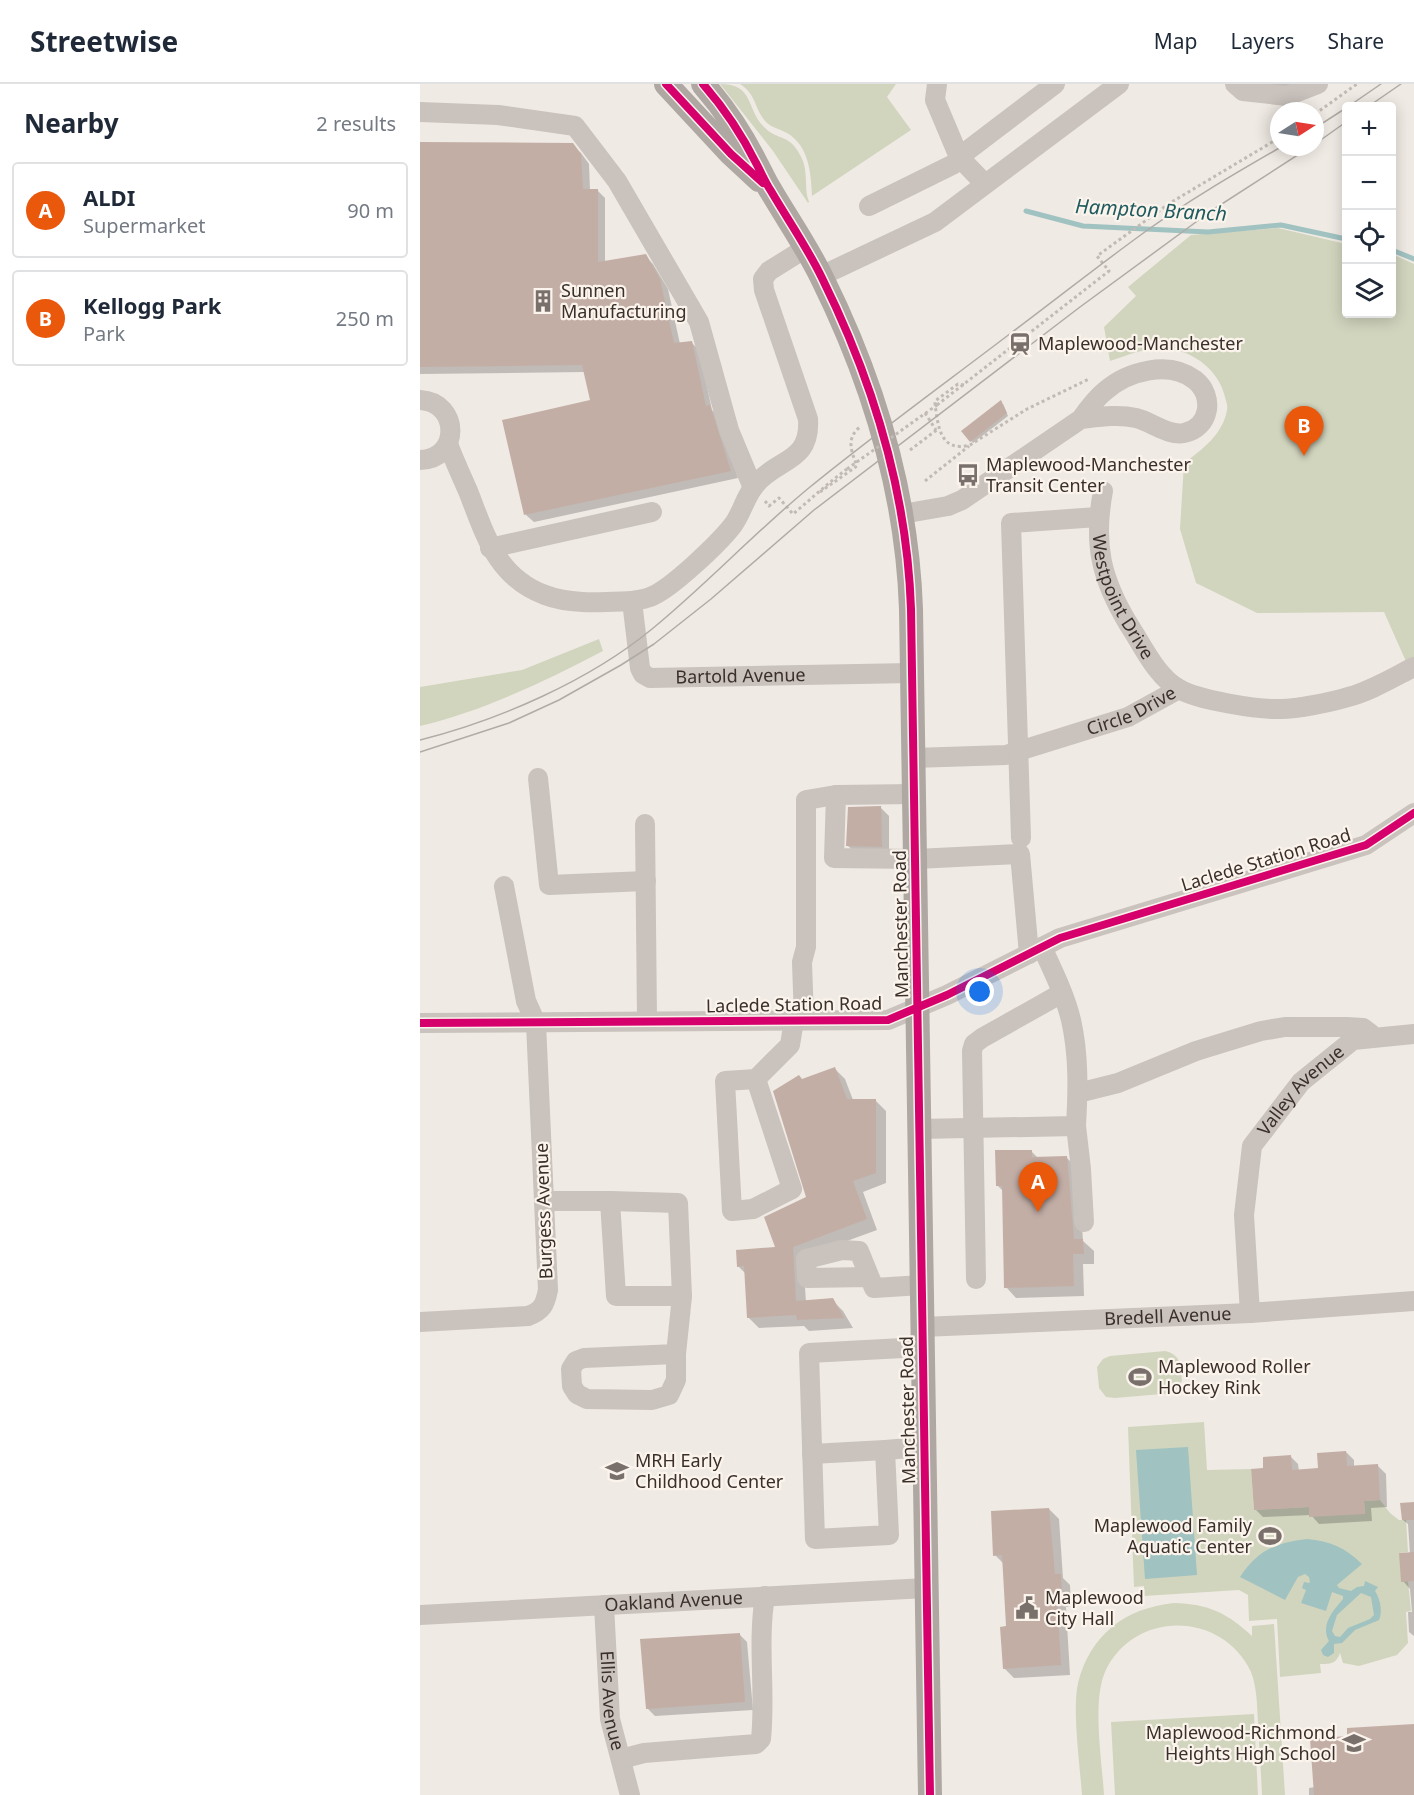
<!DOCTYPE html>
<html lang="en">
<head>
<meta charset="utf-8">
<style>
  :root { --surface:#fff; --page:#f2f2f3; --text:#1f2937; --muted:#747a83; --line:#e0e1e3; --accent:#ea580c }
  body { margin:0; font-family:"Noto Sans",sans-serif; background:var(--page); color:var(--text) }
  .controls { position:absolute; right:18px; top:18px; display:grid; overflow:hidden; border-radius:6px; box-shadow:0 3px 15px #0003 }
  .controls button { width:54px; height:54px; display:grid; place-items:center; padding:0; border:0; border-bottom:2px solid var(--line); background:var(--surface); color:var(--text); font:30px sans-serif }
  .compass { position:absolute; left:850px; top:18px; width:54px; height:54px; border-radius:50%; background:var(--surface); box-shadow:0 3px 15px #0003; rotate:78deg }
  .you { position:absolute; left:560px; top:908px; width:21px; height:21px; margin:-15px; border:4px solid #fff; border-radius:50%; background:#1a73e8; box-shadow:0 0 0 9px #1a73e833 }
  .badge { display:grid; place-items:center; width:39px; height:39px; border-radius:50%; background:var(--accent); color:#fff; font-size:20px; font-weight:700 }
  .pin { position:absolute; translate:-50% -50px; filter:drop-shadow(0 2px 3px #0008) }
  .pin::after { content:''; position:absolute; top:32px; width:21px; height:18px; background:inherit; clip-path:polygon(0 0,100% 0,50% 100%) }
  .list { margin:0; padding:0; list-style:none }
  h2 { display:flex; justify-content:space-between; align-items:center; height:78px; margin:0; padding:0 24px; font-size:26px }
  h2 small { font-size:20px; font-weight:400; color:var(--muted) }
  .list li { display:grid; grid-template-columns:39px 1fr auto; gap:18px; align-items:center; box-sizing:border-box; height:96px; margin:0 12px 12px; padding:0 12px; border:2px solid var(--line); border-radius:6px }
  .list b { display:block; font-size:22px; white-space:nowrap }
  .list p { margin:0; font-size:20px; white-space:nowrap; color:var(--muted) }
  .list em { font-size:20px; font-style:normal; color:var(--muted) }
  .icon { flex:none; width:33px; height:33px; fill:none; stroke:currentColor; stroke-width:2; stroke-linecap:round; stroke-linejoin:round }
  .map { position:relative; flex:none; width:994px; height:1711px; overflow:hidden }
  header { display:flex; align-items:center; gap:36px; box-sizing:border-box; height:84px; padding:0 30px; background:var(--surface); border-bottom:2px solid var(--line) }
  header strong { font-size:28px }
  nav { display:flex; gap:33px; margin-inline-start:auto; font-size:21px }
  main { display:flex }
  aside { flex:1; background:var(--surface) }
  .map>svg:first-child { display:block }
  .green { fill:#d1d5be }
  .water { fill:#a0c2c1; fill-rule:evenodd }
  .shadow { fill:#0003 }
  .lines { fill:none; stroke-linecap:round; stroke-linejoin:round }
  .stream { stroke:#a0c2c1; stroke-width:5 }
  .building { fill:#c3aea6 }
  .path { stroke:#c2bbb5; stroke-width:3; stroke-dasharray:3 3; stroke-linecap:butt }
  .minor { stroke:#c9c2bd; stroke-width:20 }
  .major { stroke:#aea7a2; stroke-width:24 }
  .tram { stroke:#b1aba7; stroke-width:1.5 }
  .path-bridge { stroke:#c2bbb5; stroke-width:3; stroke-dasharray:3 3; stroke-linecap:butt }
  .cycleway-casing { stroke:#fbf4ed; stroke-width:11 }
  .cycleway { stroke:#d6006c; stroke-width:8 }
  .labels { text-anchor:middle; stroke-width:4.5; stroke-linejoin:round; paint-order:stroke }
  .poi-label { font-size:18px; fill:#3b2f2a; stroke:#fbf4ed; text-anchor:start }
  .street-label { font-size:18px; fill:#3b2f2a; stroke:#fbf4ed }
  .water-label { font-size:20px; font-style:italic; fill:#1e5a5e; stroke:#fbf4ed }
</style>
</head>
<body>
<header>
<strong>Streetwise</strong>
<nav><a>Map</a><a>Layers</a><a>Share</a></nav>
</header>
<main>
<aside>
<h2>Nearby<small>2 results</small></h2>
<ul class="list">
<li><span class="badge">A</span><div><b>ALDI</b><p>Supermarket</p></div><em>90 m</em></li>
<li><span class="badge">B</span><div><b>Kellogg Park</b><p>Park</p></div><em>250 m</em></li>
</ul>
</aside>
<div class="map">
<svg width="994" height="1711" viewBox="0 0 994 1711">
  <rect width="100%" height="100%" fill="#f0eae4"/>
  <!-- green -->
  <path class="green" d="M300 0C334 0 326 24 343 42 359 59 370 47 383 77 388 91 384 106 389 118L388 119 353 67Z
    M320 0H476L467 13 491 46 392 112C391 89 389 62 367 49 360 45 352 44 346 38 334 25 337 11 320 0Z
    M858 144 926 160V230H972V170L994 180V579L988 582 964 528 837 529 776 499 760 445 764 379C782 366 803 350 807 326 808 322 806 317 805 313 799 287 775 268 749 265 729 262 708 271 690 277L684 243 716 212 708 203 771 151Z
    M179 555 183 567C125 597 64 627 0 642V603L102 586Z
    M745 1267C762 1271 761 1283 762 1297L754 1309 695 1314 686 1313 679 1304 677 1283 683 1275 690 1272Z
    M784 1338 787 1386 831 1385 834 1426 889 1423 945 1430 944 1417 960 1416 970 1429 979 1436H986L988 1468 979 1469 988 1497 991 1527 986 1528 988 1559 977 1571 939 1582 923 1579 920 1569C916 1580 911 1580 900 1580L901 1589 860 1593 857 1535 829 1537 828 1511 819 1506 724 1512V1502L714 1503 708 1343Z
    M754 1519C789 1520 807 1529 832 1552V1542L854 1540 865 1711H842C841 1687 839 1662 838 1638 837 1622 837 1603 831 1588 802 1526 713 1526 685 1588 672 1618 682 1677 684 1711H662C660 1682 652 1626 658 1599 670 1551 705 1524 754 1519Z
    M834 1630 838 1711H695L691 1638Z"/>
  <!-- water -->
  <path class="water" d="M768 1363 777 1491 725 1495 716 1366Z
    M887 1455C910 1457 926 1464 942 1480L917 1501 919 1504 931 1507 937 1503 944 1502 945 1497 958 1503 955 1507C960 1515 963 1527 959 1536L935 1546 922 1559 914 1560V1569L908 1573 903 1571 901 1566 909 1557C900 1541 913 1527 923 1515V1512L912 1508 906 1527 881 1519 886 1506 882 1504 884 1498 889 1499 890 1498 889 1493 885 1490 878 1493 865 1516 820 1493C838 1466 855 1459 887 1455ZM941 1509 951 1513 954 1531 950 1535 928 1544 920 1553 915 1552 912 1547 917 1531Z"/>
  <!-- shadow -->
  <path class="shadow" d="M845 0H895L874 7Z
    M0 59 152 61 161 69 169 80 170 106H177L185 114V178L225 172 233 180 248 205 260 260 271 258 279 266 292 326 297 331 318 394 114 438 106 431 172 317 165 288 0 290Z
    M583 320 588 332 553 359 543 347Z
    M461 724 469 732V770L436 769 428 762Z
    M415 985 425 995 433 1016H455L466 1027V1099L443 1108 457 1146 383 1173 386 1218 412 1216 423 1227 433 1244 389 1247 384 1242 339 1244 328 1233 326 1190 318 1182 358 1165 388 1113 382 996Z
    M611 1067 618 1074H647L658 1085 663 1157 674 1167V1180H663L664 1212 596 1214 586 1203 584 1108 577 1101Z
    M926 1368 934 1376V1383L958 1382 966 1390 967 1423 951 1424 952 1437 899 1440 891 1431 843 1433 835 1425 845 1386 870 1372 878 1380 879 1387 900 1386Z
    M994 1419V1552L989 1548 988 1528H992L990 1505 983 1497 990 1470 988 1440 983 1436Z
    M629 1425 639 1435 643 1494 650 1501 651 1522 646 1523 650 1591 594 1594 584 1584 588 1544 584 1480 575 1471Z
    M319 1550 327 1558 333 1626 235 1632 227 1624Z
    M994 1642V1711H889V1704L895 1703 929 1654Z"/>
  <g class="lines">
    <!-- stream -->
    <path class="stream" d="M606 127 663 142 788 148 861 141 926 155
      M972 166 994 175"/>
  </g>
  <!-- building -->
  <path class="building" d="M0 58 153 59 161 70 163 105H178V178L226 170 240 195 254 259 272 257 286 322 290 321 311 387 104 431 82 336 170 316 162 281 0 283Z
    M581 316 587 329 550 358 541 347Z
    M461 722 462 763 426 762 428 723Z
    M415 983 427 1015H456V1089L433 1097 447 1135 373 1163 376 1217 413 1214 424 1234 377 1236 376 1231 327 1234 324 1182 317 1183 316 1166 355 1163 344 1133 386 1113 353 1007 379 991 382 995Z
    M575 1066H612V1073L647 1072 654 1155H663L664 1170H653L654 1202 584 1204 582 1102H576Z
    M926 1367 927 1382 958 1380 960 1416 944 1417 945 1430 889 1433V1423L834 1426 831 1385 843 1384V1373L871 1371 872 1386 898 1384 897 1369Z
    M994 1418V1436H982L980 1419Z
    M629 1424 635 1490H641L642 1513H637L641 1581 583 1585 580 1543 586 1542 582 1471 573 1472 571 1427Z
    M994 1468V1497L981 1498 979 1469Z
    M320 1549 325 1618 226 1625 220 1555Z
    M994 1640V1711H894L890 1655 927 1652V1644Z"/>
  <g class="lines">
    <!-- path -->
    <path class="path" d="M895 30 937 0
      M544 301 538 300 515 317V320C518 342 520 369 550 361L607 325 669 295
      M517 321 689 187 677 172 750 119 859 54
      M505 329 516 346
      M490 366 518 345
      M505 397 549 362
      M400 408 437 382C431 367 426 354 440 343
      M345 417 349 422 359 414 373 430C391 415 408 399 427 385"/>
    <!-- minor -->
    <g class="minor">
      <path d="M815 0 823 7 867 12 898 0"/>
      <path d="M0 28 78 31 155 42 197 97 279 238 309 346 333 404"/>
      <path d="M565 100 539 73 635 0"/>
      <path d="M449 122 534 80 539 73 515 16 517 0"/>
      <path d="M401 192 515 138 699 0"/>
      <path d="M0 316C40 318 41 375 0 376"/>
      <path id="s1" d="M28 360C34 376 41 391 48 407 65 450 76 493 125 511 151 521 184 518 212 517L220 584 223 590 230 594 492 589"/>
      <path id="s2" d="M683 407C673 460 681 495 709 541 723 562 736 592 759 605 778 616 838 626 861 625 877 625 912 618 928 613 949 608 974 593 994 583"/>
      <path d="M482 430 528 422 542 416 661 335C668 325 675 315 685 307 708 287 749 276 775 296 795 312 790 344 764 349 748 352 732 338 716 334 698 330 679 333 661 335"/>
      <path d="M70 464 232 428"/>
      <path d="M212 517C218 516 225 515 230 513 250 506 299 459 313 441 322 429 325 413 335 401 357 374 391 379 388 335L344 206 343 195 349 187 386 164"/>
      <path id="s3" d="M493 674 586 671 708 633 759 605"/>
      <path d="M118 694 129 801 226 797"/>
      <path d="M494 710 416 711 414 774 496 775 600 770 609 870"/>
      <path d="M225 740 227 937"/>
      <path d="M601 754 591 439 678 433"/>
      <path d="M384 936 382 878 386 863V716L416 711"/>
      <path d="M0 939 468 936 527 911 640 854 946 761 994 729"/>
      <path d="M336 995 305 997 312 1127 333 1125 372 1105 336 995 370 961 374 936"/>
      <path d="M658 1009 698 999 776 967 841 947 865 943H926L943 944 951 950"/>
      <path d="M656 1042 661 1085 664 1138"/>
      <path d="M499 1045 656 1042C658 1007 659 971 651 936 645 911 633 887 622 863"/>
      <path d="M124 1117H190L196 1212H262L256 1270V1296L249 1311 232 1316 167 1315 157 1310 152 1302 151 1285 156 1277 164 1274 256 1270"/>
      <path d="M190 1117 258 1119 262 1212"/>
      <path d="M449 1193 387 1194 386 1175 422 1166 439 1167 454 1204 502 1201"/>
      <path d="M556 1195 552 967 554 960 562 954 642 909"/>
      <path id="s4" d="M830 1229 824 1131 832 1062 881 998 933 956 994 950"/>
      <path d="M0 1238 108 1232C122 1227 125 1221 128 1206L116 939 106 917 84 802"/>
      <path id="s5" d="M502 1243 830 1229 994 1217"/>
      <path d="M502 1263 389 1269 395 1455 469 1451 465 1366 503 1363"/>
      <path d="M392 1370 465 1366"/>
      <path id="s6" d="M184 1521 190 1635 210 1711"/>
      <path id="s7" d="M0 1531 506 1504"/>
      <path d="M201 1675 224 1669 336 1660 341 1655C346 1608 337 1560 345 1512"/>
    </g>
    <!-- major -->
    <path class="major" d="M246 0 311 70 339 96
      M283 0C304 24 322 51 336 79 341 88 345 98 351 107 368 136 387 163 402 194 454 299 487 408 491 525 497 921 503 1316 510 1711"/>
    <!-- tram -->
    <path class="tram" d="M929 22 961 0
      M949 22 981 0
      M895 44 926 24
      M895 60 926 38
      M0 656C79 636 169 597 232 545 287 500 335 448 390 403 455 350 524 300 591 249 635 216 678 182 722 150 766 118 814 90 861 63
      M0 668 89 639 139 616 201 581 234 560 291 515 394 426 660 223 791 127 890 63"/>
    <!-- path-bridge -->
    <path class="path-bridge" d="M427 385 517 321"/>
    <!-- cycleway casing -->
    <g class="cycleway-casing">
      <path id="cycleway" d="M246 0 311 70 343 99
        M283 0C304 24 322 51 336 79 341 88 345 98 351 107 368 136 387 163 402 194 454 299 487 408 491 525 497 921 503 1316 510 1711
        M0 939 468 936 527 911 640 854 946 761 994 729"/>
    </g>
    <!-- cycleway -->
    <use href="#cycleway" class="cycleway"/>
  </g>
  <!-- icons -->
  <defs>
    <g id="building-bare" transform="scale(1.8)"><path d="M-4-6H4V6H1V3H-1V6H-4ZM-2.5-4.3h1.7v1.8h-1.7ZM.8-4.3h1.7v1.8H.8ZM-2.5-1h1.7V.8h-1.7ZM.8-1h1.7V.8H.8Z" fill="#7a706b" stroke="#fbf4ed" stroke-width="2.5" paint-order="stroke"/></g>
    <g id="station-bare" transform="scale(1.8)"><path d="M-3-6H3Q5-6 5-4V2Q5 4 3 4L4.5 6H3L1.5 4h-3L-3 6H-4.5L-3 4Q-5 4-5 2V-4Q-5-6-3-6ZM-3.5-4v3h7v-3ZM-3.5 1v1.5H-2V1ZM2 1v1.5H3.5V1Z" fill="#7a706b" stroke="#fbf4ed" stroke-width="2.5" paint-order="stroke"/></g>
    <g id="bus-bare" transform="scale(1.8)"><path d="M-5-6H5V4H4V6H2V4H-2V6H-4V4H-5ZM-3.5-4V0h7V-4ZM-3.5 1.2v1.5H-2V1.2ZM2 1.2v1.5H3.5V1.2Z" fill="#7a706b" stroke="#fbf4ed" stroke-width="2.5" paint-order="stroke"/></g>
    <g id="stadium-bare" transform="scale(1.8)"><path d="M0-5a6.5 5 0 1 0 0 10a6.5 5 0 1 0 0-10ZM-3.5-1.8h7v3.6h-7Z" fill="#7a706b" stroke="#fbf4ed" stroke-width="2.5" paint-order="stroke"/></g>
    <g id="school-bare" transform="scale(1.8)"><path d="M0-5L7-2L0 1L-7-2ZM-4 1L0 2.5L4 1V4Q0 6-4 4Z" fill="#7a706b" stroke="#fbf4ed" stroke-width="2.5" paint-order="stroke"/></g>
    <g id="civic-bare" transform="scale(1.8)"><path d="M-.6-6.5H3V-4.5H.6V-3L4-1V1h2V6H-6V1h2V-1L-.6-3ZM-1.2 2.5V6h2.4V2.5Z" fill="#7a706b" stroke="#fbf4ed" stroke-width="2.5" paint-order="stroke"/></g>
  </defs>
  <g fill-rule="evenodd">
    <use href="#building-bare" x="123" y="217"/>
    <use href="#station-bare" x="600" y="260"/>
    <use href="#bus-bare" x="548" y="391"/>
    <use href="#stadium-bare" x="720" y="1293"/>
    <use href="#school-bare" x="197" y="1387"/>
    <use href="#stadium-bare" x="850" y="1452"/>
    <use href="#civic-bare" x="607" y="1524"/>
    <use href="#school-bare" x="934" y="1659"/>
  </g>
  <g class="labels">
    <!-- poi labels -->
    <g class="poi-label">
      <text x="141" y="213">Sunnen<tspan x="141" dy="21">Manufacturing</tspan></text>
      <text x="618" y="266">Maplewood-Manchester</text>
      <text x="566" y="387">Maplewood-Manchester<tspan x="566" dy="21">Transit Center</tspan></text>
      <text x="738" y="1289">Maplewood Roller<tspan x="738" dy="21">Hockey Rink</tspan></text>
      <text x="215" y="1383">MRH Early<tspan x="215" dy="21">Childhood Center</tspan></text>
      <text x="832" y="1448" text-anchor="end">Maplewood Family<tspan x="832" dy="21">Aquatic Center</tspan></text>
      <text x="625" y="1520">Maplewood<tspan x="625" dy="21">City Hall</tspan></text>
      <text x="916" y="1655" text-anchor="end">Maplewood-Richmond<tspan x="916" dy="21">Heights High School</tspan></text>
    </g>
    <!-- street labels -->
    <g class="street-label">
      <text dy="6" stroke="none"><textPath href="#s2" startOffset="111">Westpoint Drive</textPath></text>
      <text dy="6" stroke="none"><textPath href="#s1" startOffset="446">Bartold Avenue</textPath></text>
      <text dy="6" stroke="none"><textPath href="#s3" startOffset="226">Circle Drive</textPath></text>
      <text transform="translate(846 776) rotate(-17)" y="6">Laclede Station Road</text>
      <text transform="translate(481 840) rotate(-91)" y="6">Manchester Road</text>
      <text transform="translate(374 921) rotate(-1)" y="6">Laclede Station Road</text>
      <text dy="6" stroke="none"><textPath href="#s4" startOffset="242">Valley Avenue</textPath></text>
      <text transform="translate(124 1127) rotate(-92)" y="6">Burgess Avenue</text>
      <text dy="6" stroke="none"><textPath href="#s5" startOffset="246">Bredell Avenue</textPath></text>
      <text transform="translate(488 1326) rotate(-91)" y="6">Manchester Road</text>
      <text dy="6" stroke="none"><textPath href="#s7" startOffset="254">Oakland Avenue</textPath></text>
      <text dy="6" stroke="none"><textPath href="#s6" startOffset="96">Ellis Avenue</textPath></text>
    </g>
    <!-- water labels -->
    <g class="water-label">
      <text transform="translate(731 126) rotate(3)" y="7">Hampton Branch</text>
    </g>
  </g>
</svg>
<div class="controls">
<button>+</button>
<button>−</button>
<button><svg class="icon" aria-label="locate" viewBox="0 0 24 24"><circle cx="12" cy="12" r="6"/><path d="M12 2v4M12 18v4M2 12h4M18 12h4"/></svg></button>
<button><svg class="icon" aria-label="layers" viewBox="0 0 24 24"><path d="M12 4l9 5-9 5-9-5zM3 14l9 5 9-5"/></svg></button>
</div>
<svg class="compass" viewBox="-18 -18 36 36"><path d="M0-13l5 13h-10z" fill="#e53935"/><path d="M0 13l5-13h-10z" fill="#747a83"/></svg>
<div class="you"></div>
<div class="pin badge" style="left:618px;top:1128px">A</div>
<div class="pin badge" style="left:884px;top:372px">B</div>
</div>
</main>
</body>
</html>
